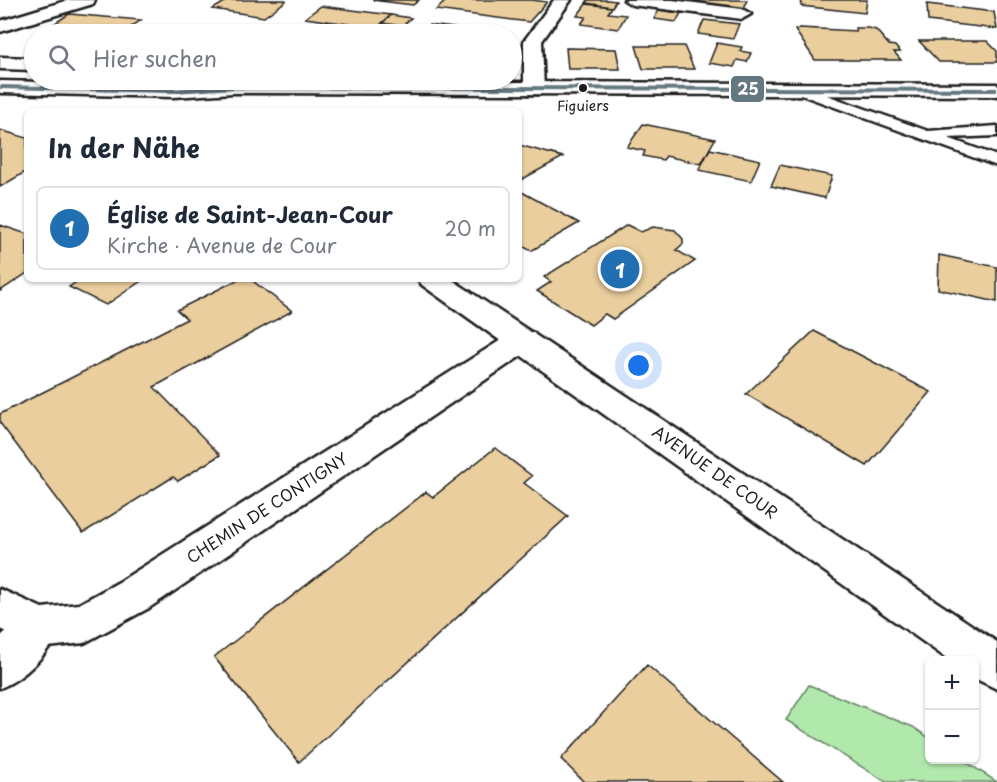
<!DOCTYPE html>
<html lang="de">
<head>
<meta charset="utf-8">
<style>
  :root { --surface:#fff; --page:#f6f6f7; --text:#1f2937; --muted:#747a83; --line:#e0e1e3; --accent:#1f6fb2 }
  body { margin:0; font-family:"Playpen Sans",sans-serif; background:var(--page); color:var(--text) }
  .controls { position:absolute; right:18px; bottom:18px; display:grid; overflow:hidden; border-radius:9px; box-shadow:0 2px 4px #0004 }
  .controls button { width:54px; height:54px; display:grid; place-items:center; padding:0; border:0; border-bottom:2px solid var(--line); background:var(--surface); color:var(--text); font:30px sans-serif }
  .you { position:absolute; left:639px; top:366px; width:21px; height:21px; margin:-15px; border:4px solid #fff; border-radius:50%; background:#1a73e8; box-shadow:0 0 0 9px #1a73e833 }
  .badge { display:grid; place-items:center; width:39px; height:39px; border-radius:50%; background:var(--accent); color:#fff; font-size:20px; font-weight:700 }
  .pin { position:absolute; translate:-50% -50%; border:3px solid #fff; box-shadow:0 2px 6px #0006 }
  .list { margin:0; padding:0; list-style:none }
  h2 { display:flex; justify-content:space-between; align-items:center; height:78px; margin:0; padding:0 24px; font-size:26px }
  h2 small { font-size:20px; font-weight:400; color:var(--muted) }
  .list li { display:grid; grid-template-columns:39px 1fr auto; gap:18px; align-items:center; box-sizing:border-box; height:84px; margin:0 12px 12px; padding:0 12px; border:2px solid var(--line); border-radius:9px }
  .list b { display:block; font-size:22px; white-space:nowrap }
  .list p { margin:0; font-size:20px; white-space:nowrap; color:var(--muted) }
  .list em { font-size:20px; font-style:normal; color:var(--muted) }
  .icon { flex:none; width:33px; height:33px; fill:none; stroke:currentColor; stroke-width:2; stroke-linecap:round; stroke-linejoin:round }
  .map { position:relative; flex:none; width:997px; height:782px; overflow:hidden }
  .search { position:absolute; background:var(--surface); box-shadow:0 2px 4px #0004; left:24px; top:24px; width:498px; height:66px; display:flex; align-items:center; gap:15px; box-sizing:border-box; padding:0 21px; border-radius:33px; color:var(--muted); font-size:22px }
  .panel { position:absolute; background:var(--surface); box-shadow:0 2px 4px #0004; left:24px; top:108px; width:498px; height:174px; border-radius:9px }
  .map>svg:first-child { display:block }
  .green { fill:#b1e9ac; stroke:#668264; stroke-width:1.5 }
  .building { fill:#eace9e; stroke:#1c1c1c; stroke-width:1.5 }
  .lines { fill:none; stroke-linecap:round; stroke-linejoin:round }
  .service-casing { stroke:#1c1c1c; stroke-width:5 }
  .pedestrian-casing { stroke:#1c1c1c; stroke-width:5 }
  .minor-casing { stroke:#1c1c1c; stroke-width:5 }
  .tertiary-casing { stroke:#1c1c1c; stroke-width:5 }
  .service { fill:#fff; fill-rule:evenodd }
  .pedestrian { fill:#fff; fill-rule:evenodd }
  .minor { fill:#fff; fill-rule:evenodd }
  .tertiary { fill:#fff; fill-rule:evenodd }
  .bus-1-casing { stroke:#fff; stroke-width:5 }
  .bus-1 { fill:#657881; fill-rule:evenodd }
  .bus-dot { fill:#1c1c1c; stroke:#fff; stroke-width:2 }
  .labels { text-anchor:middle; stroke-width:4.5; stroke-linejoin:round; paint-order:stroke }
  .bus-label { font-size:14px; fill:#1c1c1c; stroke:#fff }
  .street-label { font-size:16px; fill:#1c1c1c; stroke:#fff }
  .line-badge { stroke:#fff; stroke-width:2 }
  .badge-label { font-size:16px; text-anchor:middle; font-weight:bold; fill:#fff }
</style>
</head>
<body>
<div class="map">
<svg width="997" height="782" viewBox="0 0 997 782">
  <rect width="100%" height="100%" fill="#fff"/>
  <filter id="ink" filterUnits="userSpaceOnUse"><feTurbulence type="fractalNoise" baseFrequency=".0167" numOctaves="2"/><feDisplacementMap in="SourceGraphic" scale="12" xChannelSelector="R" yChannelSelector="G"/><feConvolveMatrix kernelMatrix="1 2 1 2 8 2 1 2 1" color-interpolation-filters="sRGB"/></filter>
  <g filter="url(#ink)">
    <!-- green -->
    <path class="green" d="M809 685 913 727 929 738 930 760H963L997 782H886L786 720Z"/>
    <!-- building -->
    <path class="building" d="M228 0H285L286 1 264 17 213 9Z
      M372 0H419L413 5Z
      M447 0H532L547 2 529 22 436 10Z
      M588 0H608L616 1 612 7 586 3Z
      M675 0H747L744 9Z
      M802 0H867L865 13 801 6Z
      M586 4 612 7 608 13 626 15 618 29 581 24 586 17 577 16Z
      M927 4 994 12 997 29 928 21Z
      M321 6 391 15 377 28 305 18Z
      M659 10 681 13 676 22 654 19Z
      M69 14 141 20 121 34H38Z
      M391 15 411 18 402 26 382 23Z
      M704 20 739 24 733 39 698 34Z
      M429 25 454 28 450 32 468 34H421Z
      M162 27 231 32 228 34H154Z
      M800 28 856 31 855 28H868L876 30 889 45 895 46 900 52H894L901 60H815L795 30Z
      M919 41H987L997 51V62H939Z
      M717 43 742 47 740 51 751 53 747 62 737 60 734 67 709 63Z
      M636 46H684L694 69H643Z
      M566 48 616 49 620 69H568Z
      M643 124 715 139 701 164 666 156 663 160 643 156 645 151 627 147Z
      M0 130 27 138V171L0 187Z
      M519 145 563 157 519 181Z
      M710 149 760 160 751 181 699 170Z
      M780 165 832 176 825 198 771 186Z
      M520 191 579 223 531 251 519 244Z
      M0 225 27 234V273L0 291Z
      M627 225 641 232 653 227 675 230 683 239V244L676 250 695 261 613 319 605 314 591 325 537 291 551 282 544 277Z
      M939 255 997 267V302L938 289Z
      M81 279H144L106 305 69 287Z
      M239 279H250L292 311 154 387 220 455 178 481 173 477 83 533 0 423V414L187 319 177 310Z
      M814 331 931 392 867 466 746 394Z
      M495 448 532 476 524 483 568 516 299 762 214 657 426 492 433 497Z
      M647 665 783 782H584L561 759Z"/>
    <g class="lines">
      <!-- service casing -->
      <g class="service-casing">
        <path id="service" d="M801 86 928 131 997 126V136L948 138 997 156V166L796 93V87Z"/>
      </g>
      <!-- pedestrian casing -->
      <g class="pedestrian-casing">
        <path id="pedestrian" d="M39 608 54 614 60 628C49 653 25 678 0 688V637L24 614Z"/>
      </g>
      <!-- minor casing -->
      <g class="minor-casing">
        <path id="minor" d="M69 0H95L93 4 0 32V21Z
          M554 0H571L542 41 544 90 541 94H527L524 90V41Z
          M624 0H672L742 9 751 14 742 19 632 5Z
          M523 330 534 333 538 340 534 347 149 608 84 643 39 648 0 629V589L42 608 79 604 119 582 512 333Z"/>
      </g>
      <!-- tertiary casing -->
      <g class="tertiary-casing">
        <path id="tertiary" d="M0 57 34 58V70L0 69Z
          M0 81 174 85 233 81 997 84V96L233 93 174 97 0 93Z
          M418 279H451L997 642V689L974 678V660H949L422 285Z"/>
      </g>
      <!-- service -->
      <use href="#service" class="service"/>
      <!-- pedestrian -->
      <use href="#pedestrian" class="pedestrian"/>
      <!-- minor -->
      <use href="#minor" class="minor"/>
      <!-- tertiary -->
      <use href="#tertiary" class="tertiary"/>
      <!-- bus-1 casing -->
      <g class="bus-1-casing">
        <path id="bus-1" d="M0 85 174 89 233 85 997 88V92L233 89 174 93 0 89Z"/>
      </g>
      <!-- bus-1 -->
      <use href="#bus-1" class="bus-1"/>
    </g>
  </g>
  <!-- markers -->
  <circle class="bus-dot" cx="583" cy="88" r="5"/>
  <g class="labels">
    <!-- bus labels -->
    <g class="bus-label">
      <text x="583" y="111">Figuiers</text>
    </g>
    <!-- street labels -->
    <g class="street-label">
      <text transform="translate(715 472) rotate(35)" y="6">AVENUE DE COUR</text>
      <text transform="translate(267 508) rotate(-33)" y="6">CHEMIN DE CONTIGNY</text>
    </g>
  </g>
  <rect class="line-badge" x="730" y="75" width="35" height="28" rx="6" fill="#657881"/>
  <g class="badge-label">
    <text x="748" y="95">25</text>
  </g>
</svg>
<div class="controls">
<button>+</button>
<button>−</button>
</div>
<div class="you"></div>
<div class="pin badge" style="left:620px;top:269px">1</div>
<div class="search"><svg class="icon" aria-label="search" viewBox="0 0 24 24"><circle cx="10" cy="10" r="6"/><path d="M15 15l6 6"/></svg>Hier suchen</div>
<section class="panel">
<h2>In der Nähe<small></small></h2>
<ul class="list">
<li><span class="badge">1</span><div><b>Église de Saint-Jean-Cour</b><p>Kirche · Avenue de Cour</p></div><em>20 m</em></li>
</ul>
</section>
</div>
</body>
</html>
